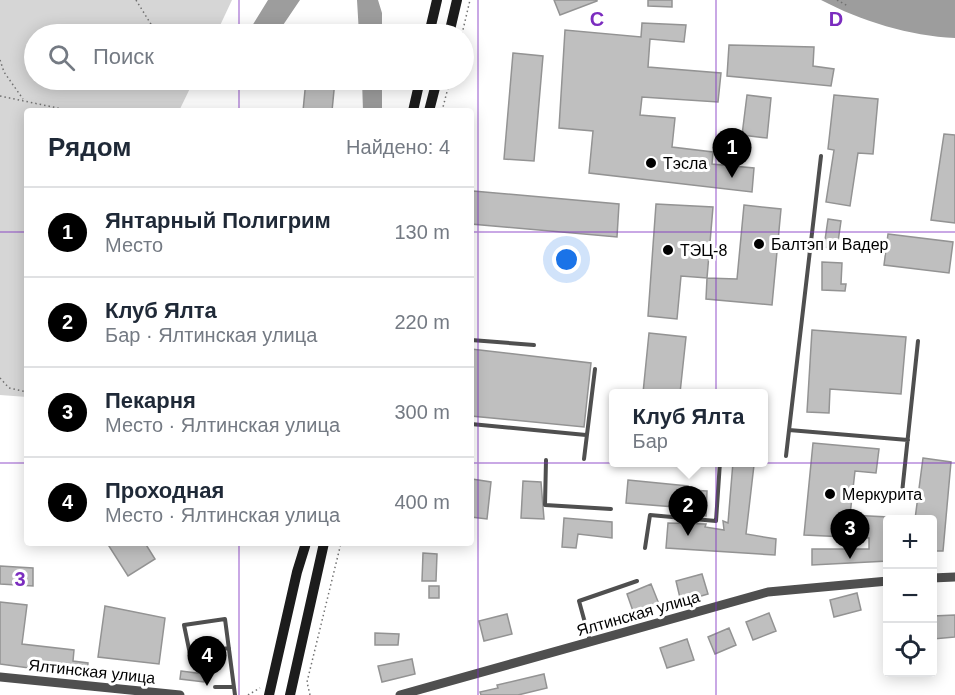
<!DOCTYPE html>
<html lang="ru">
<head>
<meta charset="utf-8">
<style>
  :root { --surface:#fff; --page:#f2f2f3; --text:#1f2937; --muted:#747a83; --line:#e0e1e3; --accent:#000 }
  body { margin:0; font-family:Helvetica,sans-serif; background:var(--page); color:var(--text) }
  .controls { position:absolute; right:18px; bottom:18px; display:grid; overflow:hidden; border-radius:6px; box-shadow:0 3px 15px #0003 }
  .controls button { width:54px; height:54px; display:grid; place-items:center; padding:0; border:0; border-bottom:2px solid var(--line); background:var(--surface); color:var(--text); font:30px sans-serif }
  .you { position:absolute; left:567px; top:260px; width:21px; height:21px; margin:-15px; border:4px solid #fff; border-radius:50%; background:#1a73e8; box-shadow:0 0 0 9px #1a73e833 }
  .badge { display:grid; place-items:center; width:39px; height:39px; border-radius:50%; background:var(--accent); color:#fff; font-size:20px; font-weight:700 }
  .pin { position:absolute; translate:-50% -50px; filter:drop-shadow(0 2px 3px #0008) }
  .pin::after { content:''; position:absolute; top:32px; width:21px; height:18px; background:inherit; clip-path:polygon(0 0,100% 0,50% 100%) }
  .popup { position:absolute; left:609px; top:389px; width:159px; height:78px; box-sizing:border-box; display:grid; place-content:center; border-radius:6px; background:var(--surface); filter:drop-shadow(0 2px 4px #0005); font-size:20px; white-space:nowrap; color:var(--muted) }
  .popup b { font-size:22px; color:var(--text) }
  .popup::after { content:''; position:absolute; left:50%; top:100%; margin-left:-12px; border:12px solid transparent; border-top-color:var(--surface) }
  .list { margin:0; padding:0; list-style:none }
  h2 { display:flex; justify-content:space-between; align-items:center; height:78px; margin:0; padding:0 24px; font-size:26px }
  h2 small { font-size:20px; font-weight:400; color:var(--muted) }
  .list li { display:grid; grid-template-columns:39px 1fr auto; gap:18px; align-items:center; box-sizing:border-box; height:90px; padding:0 24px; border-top:2px solid var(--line) }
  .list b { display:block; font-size:22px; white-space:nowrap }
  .list p { margin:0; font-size:20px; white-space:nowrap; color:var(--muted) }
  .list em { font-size:20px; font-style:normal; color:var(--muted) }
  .icon { flex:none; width:33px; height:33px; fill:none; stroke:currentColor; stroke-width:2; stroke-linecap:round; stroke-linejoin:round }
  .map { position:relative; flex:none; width:955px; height:695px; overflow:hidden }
  .search { position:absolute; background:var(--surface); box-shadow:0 3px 15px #0003; left:24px; top:24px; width:450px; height:66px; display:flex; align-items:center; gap:15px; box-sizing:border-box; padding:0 21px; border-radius:33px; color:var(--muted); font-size:22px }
  .panel { position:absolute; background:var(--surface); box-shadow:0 3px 15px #0003; left:24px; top:108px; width:450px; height:438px; border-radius:6px }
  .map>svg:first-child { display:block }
  .green { fill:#d6d6d6 }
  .water { fill:#9d9d9d }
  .building { fill:#bfbfbf; stroke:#939393; stroke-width:1.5 }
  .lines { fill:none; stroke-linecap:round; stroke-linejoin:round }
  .path { stroke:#717171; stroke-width:1.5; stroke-dasharray:1.5 3; stroke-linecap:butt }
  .service { stroke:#4f4f4f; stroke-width:4 }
  .tertiary { stroke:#4f4f4f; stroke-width:9 }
  .secondary { stroke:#1c1c1c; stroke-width:10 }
  .grid { fill:none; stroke:#7b2cbf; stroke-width:1.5; stroke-opacity:0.55 }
  .poi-dot { fill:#000; stroke:#fff; stroke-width:2 }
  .labels { text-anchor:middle; stroke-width:6; stroke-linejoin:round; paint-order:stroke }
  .poi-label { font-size:16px; fill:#000; stroke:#fff; text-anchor:start }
  .street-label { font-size:16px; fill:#000; stroke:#fff }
  .grid-label { font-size:20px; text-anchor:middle; font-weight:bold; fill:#7b2cbf; stroke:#fff; stroke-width:6; stroke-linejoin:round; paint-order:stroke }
</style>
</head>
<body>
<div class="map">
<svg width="955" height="695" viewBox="0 0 955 695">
  <rect width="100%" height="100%" fill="#fff"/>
  <!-- green -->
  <path class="green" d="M0 0H232L216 34H34V80H194L179 111H27V397L0 395Z"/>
  <!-- water -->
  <path class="water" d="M268 0H300L277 34H247Z
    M357 0H378L382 13V34H359Z
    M821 0H955V38C910 36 861 21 821 0Z
    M362 80H382V111H363Z"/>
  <!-- building -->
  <path class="building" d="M554 0H597V1L560 15Z
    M648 0H672V7L648 6Z
    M642 23 686 25 684 42 650 39 648 67 721 73 718 102 642 97 640 115 675 118 672 147 713 152 712 164 754 168 752 192 589 173 593 131 559 128 565 30 641 37Z
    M729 45 814 47 813 66 834 69 831 86 727 76Z
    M513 53 543 56 534 161 504 159Z
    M306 80H335L332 111H303Z
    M747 95 771 98 767 138 742 135Z
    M834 95 878 99 873 154 858 153 850 206 826 202 834 150 828 149Z
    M944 134 955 135V223L931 220Z
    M473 191 619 204 617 237 471 224Z
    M656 204 713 207 707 278 681 276 677 319 648 316Z
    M744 205 781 209 772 305 706 299 707 278 737 279Z
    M828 219 841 221 837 249 824 247Z
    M888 234 953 242 949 273 884 265Z
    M822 262 842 263 841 284H846L845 291 822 290Z
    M812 330 906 337 901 394 830 389 829 413 807 412Z
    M649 333 686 337 680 393H643Z
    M471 349 591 363 584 427 471 416Z
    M813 443 879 449 876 473 855 471 850 515 888 517V561L812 565V549H869V538L804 535Z
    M923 458 951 462 943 551H933V519H915Z
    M733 462 754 465 746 534 776 539 775 555 666 548 668 523 706 524 705 527 724 530 723 521 728 523Z
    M472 479 491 482 487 519 471 517Z
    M628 480 688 486V490L707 491 706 516 687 514V508L626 503Z
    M523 481 541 482 544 519 521 518Z
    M564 518 612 522V538L578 534 576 548 562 547Z
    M107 543H145L155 559 128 576Z
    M423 553 437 554 436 581H422Z
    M0 566 33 568V586L0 584Z
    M702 574 708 594 681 602 676 581Z
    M651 584 659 604 634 614 627 594Z
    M429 586H439V598H429Z
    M857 593 861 610 834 617 830 600Z
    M0 602 27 605 22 644 74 650 73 661 88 663 87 676 0 664Z
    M105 606 165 618 159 664 98 657Z
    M769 613 776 631 753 640 746 622Z
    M507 614 512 634 484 641 479 621Z
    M955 615V637L933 639V616Z
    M729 628 736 645 715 654 708 637Z
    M375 633 399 634 398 645H375Z
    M687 639 694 660 667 668 660 648Z
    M412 659 415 674 382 682 378 666Z
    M181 671 204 674V682L180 679Z
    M544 674 547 688 518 695H481L480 692 498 688 497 685Z"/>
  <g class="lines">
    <!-- path -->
    <path class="path" d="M136 0 157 34
      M837 0 848 6
      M462 34 470 0
      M0 60 4 72 23 99
      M0 96 72 111
      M442 111 450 80
      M0 378 9 388 27 392
      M248 695 260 688
      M310 695 307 682 341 543"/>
    <!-- service -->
    <path class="service" d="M471 340 534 345
      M471 424 586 435
      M789 430 908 440
      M786 456 821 156
      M584 459 595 369
      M546 460 545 505 611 509
      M902 493 918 341
      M645 548 650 515 716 521 720 462
      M590 641 579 601 637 581
      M229 648 190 654 184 625 225 619 235 695
      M215 687H234"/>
    <!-- tertiary -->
    <path class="tertiary" d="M932 578 955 577
      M0 677 180 695
      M400 695 768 592 888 581"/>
    <!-- secondary -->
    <path class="secondary" d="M429 34 437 0
      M449 34 457 0
      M413 111 420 80
      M429 111 437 80
      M269 695 297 572 306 543
      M290 695 324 543"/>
  </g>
  <!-- grid -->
  <path class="grid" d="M239 0V34M478 0V695M716 0V695M239 80V111M0 232H27M471 232H955M0 463H27M471 463H955M239 543V695"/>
  <!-- markers -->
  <g class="poi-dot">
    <circle cx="651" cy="163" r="6"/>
    <circle cx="759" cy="244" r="6"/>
    <circle cx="668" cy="250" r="6"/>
    <circle cx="830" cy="494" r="6"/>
  </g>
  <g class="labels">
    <!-- poi labels -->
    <g class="poi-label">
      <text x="663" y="169">Тэсла</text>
      <text x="771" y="250">Балтэп и Вадер</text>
      <text x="680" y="256">ТЭЦ-8</text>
      <text x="842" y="500">Меркурита</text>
    </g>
    <!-- street labels -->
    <g class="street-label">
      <text transform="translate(638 613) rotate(-16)" y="6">Ялтинская улица</text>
      <text transform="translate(92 671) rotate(6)" y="6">Ялтинская улица</text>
    </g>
  </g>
  <g class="grid-label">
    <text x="597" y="26">C</text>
    <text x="836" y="26">D</text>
    <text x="20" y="586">3</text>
  </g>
</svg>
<div class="controls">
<button>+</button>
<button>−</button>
<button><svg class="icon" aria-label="locate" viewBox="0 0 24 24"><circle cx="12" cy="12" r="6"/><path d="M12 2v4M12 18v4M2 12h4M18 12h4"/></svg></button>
</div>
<div class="you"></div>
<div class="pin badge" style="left:732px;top:178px">1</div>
<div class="pin badge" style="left:688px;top:536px">2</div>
<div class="popup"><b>Клуб Ялта</b>Бар</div>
<div class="pin badge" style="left:850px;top:559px">3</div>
<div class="pin badge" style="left:207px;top:686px">4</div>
<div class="search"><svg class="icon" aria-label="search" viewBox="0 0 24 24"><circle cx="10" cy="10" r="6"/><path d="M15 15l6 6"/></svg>Поиск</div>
<section class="panel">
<h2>Рядом<small>Найдено: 4</small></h2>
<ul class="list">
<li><span class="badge">1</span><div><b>Янтарный Полигрим</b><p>Место</p></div><em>130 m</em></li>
<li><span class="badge">2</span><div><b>Клуб Ялта</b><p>Бар · Ялтинская улица</p></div><em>220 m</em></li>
<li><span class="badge">3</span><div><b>Пекарня</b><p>Место · Ялтинская улица</p></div><em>300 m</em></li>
<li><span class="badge">4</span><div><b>Проходная</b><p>Место · Ялтинская улица</p></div><em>400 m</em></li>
</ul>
</section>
</div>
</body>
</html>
